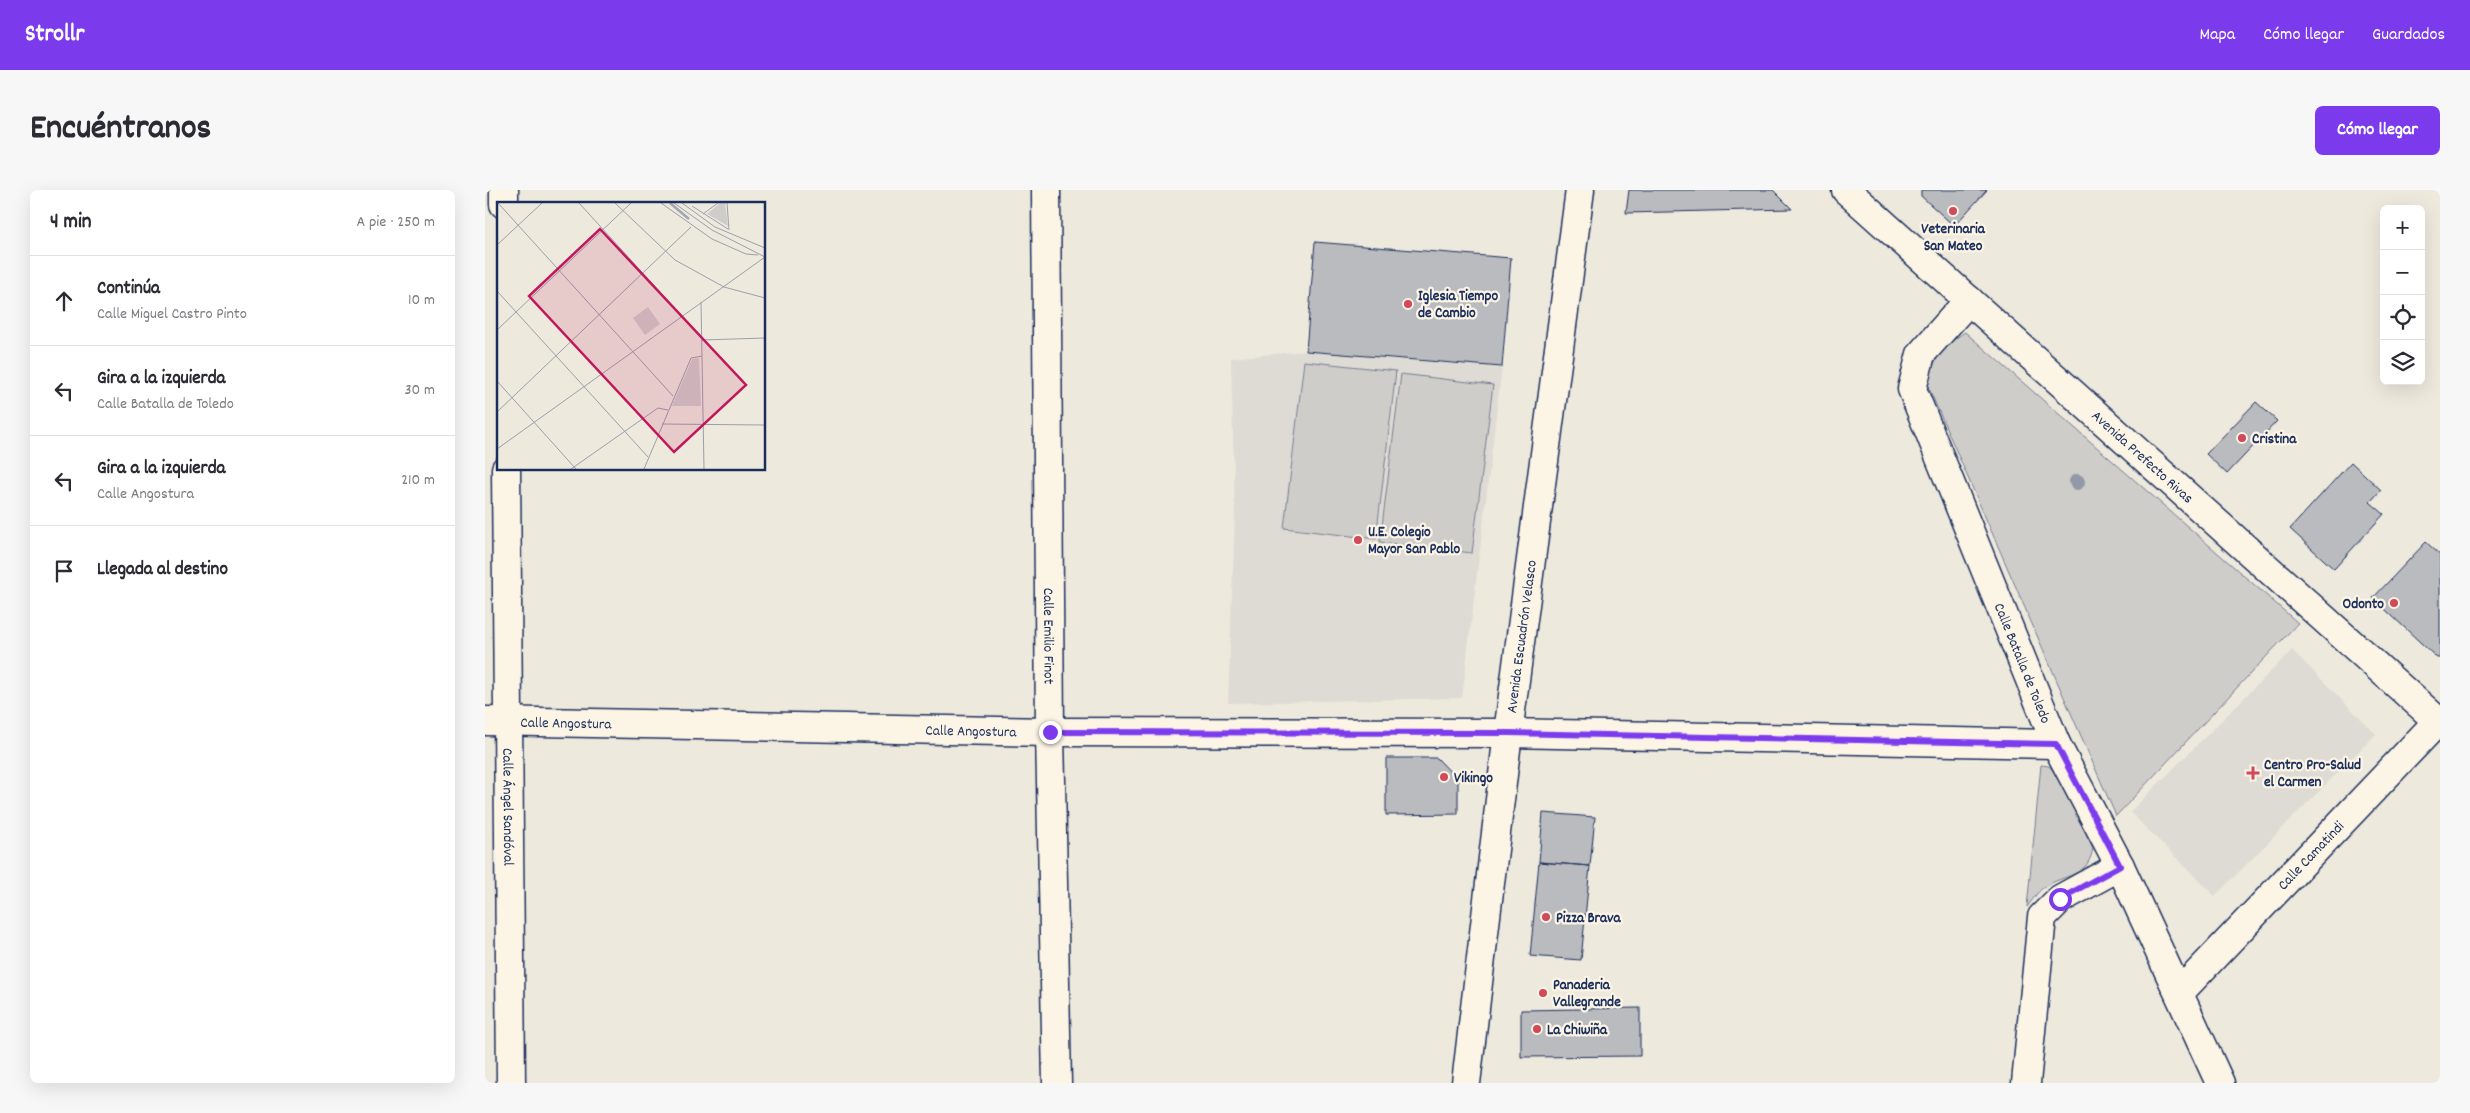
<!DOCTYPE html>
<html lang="es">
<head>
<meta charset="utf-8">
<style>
  :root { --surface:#fff; --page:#f7f7f7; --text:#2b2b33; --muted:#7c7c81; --line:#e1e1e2; --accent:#7c3aed }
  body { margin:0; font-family:Dekko,sans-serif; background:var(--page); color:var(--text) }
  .controls { position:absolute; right:15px; top:15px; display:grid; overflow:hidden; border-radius:8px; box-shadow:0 5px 20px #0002 }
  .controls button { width:45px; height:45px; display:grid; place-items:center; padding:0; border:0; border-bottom:1px solid var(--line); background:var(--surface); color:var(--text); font:25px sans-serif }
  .stop { position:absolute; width:15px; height:15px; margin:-11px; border:4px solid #7c3aed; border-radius:50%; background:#fff }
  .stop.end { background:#7c3aed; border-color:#fff; box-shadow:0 1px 5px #0008 }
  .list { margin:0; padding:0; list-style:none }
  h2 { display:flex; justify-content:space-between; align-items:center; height:65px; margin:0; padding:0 20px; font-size:21px }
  h2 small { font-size:16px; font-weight:400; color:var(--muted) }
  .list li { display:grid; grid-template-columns:32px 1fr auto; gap:15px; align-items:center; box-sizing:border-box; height:90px; padding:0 20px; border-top:1px solid var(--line) }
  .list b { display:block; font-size:19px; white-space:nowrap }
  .list p { margin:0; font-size:16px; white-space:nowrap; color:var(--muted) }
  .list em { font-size:16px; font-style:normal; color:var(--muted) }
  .icon { flex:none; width:28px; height:28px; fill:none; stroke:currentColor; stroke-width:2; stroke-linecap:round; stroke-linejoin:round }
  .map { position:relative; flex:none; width:1955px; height:893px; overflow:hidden; border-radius:8px }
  header { display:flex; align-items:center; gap:30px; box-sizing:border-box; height:70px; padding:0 25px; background:var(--accent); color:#fff }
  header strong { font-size:24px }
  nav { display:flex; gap:28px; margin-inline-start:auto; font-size:18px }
  .intro { display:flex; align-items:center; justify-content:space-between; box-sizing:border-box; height:120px; padding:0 30px }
  h1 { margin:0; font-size:35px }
  .button { padding:12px 22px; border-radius:8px; background:var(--accent); color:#fff; font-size:18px; font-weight:700 }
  main { display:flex; gap:30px; padding:0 30px }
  aside { flex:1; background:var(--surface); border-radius:8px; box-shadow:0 5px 20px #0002 }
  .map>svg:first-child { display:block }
  .built { fill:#dedbd4 }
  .green { fill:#cfcdca; stroke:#757e94 }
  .building { fill:#babbbe; stroke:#1b2f5e }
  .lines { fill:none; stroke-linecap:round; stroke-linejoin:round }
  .minor-casing { stroke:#1b2f5e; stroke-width:31 }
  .tertiary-casing { stroke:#1b2f5e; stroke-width:31 }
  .minor { stroke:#fcf5e5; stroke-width:28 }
  .tertiary { stroke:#fcf5e5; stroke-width:28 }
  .tree { fill:#9398a6 }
  .route { stroke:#7c3aed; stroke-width:6 }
  .poi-dot { fill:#d1495b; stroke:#fcf5e5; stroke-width:2 }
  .labels { text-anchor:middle; stroke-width:4.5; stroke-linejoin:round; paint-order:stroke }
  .poi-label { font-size:15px; font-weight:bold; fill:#1b2f5e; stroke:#fcf5e5; text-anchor:start }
  .street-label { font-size:15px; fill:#1b2f5e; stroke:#fcf5e5 }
  .inset-river { fill:none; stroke:#a2a7af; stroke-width:2.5 }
  .inset-road { fill:none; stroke:#9a9faa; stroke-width:1 }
  .view { fill:#c2185b; fill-opacity:0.15; stroke:#c2185b; stroke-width:2.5 }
  .inset-edge { fill:none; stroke:#1b2f5e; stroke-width:2.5 }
</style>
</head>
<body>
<header>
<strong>Strollr</strong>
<nav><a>Mapa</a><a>Cómo llegar</a><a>Guardados</a></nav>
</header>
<div class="intro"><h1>Encuéntranos</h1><a class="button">Cómo llegar</a></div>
<main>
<aside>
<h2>4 min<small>A pie · 250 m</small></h2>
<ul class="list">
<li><svg class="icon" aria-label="ahead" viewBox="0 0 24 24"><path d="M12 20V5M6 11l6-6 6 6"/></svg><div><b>Continúa</b><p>Calle Miguel Castro Pinto</p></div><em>10 m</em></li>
<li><svg class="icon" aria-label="left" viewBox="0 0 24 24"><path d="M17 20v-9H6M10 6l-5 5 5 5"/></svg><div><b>Gira a la izquierda</b><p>Calle Batalla de Toledo</p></div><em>30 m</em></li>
<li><svg class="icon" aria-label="left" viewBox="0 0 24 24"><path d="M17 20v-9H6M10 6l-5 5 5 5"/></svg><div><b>Gira a la izquierda</b><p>Calle Angostura</p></div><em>210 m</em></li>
<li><svg class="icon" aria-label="arrive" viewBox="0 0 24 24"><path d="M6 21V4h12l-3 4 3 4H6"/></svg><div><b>Llegada al destino</b></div></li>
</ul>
</aside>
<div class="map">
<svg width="1955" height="893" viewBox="0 0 1955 893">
  <rect width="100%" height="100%" fill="#eee9dd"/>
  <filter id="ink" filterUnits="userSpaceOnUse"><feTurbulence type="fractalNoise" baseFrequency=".02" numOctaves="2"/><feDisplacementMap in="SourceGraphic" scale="10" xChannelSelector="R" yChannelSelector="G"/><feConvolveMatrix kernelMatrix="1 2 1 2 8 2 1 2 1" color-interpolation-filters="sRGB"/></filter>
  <g filter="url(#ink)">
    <!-- built -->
    <path class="built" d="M821 161 1017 177 977 508 743 513 750 325 746 168Z
      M1807 460 1891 544 1730 706 1645 622Z"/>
    <!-- green -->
    <path class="green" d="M1480 142 1813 433 1631 626 1442 194C1451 165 1455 159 1480 142Z
      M819 171 911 181 891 349 799 338Z
      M916 184 1008 195 987 363 895 352Z
      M1556 575 1564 576 1576 590 1608 658C1603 689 1579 683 1558 698 1552 702 1547 711 1542 717Z"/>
    <!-- building -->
    <path class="building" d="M1144 0H1288L1307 19 1141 23Z
      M1436 0H1502L1469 36 1436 6Z
      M830 52 1026 68 1017 177 821 161Z
      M1771 212 1792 231 1742 284 1721 264Z
      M1866 272 1896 300 1885 312 1899 324 1849 379 1805 339Z
      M1941 352 1955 365V468H1952L1888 408Z
      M901 568H952L973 590V624L901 625Z
      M1058 623 1110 627 1105 676 1054 672Z
      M1054 672 1105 676 1096 770 1045 766Z
      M1155 818V866L1036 867V820Z"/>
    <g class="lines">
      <!-- minor casing -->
      <g class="minor-casing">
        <g id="minor">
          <path d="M19 0V14"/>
          <path id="s1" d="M561 0 565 542 572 893"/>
          <path id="s2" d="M1484 110 1436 164 1427 199 1571 554 1635 676 1735 893"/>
          <path id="s3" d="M21 279 26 893"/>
          <path id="s4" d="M0 531 565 542 1023 543 1571 554"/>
          <path id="s5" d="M1695 802 1955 529"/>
          <path d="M1541 893 1557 727 1575 709 1635 676"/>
        </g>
      </g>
      <!-- tertiary casing -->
      <g class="tertiary-casing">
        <g id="tertiary">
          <path id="s6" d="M1361 0 1955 533"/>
          <path id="s7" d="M981 893 1023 543 1095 0"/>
        </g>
      </g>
      <!-- minor -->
      <use href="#minor" class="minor"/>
      <!-- tertiary -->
      <use href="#tertiary" class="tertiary"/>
    </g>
    <!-- trees -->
    <circle class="tree" cx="1592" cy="292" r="8"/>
  </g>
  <g class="lines" filter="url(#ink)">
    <!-- route -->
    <path class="route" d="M565 542 1023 543 1571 554 1635 676 1575 709"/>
  </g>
  <!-- markers -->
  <g class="poi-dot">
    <circle cx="1468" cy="21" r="5"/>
    <circle cx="923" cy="114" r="5"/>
    <circle cx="1757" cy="248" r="5"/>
    <circle cx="873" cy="350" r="5"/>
    <circle cx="1909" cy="413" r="5"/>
    <path d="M1765.5 575.5h5v5h5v5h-5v5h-5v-5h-5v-5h5z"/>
    <circle cx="959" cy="587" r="5"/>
    <circle cx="1061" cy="727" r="5"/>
    <circle cx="1058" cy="803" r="5"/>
    <circle cx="1052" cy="839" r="5"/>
  </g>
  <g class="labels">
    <!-- poi labels -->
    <g class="poi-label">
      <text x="1468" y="43" text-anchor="middle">Veterinaria<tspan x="1468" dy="17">San Mateo</tspan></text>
      <text x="933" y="110">Iglesia Tiempo<tspan x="933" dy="17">de Cambio</tspan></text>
      <text x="1767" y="253">Cristina</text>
      <text x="883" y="346">U.E. Colegio<tspan x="883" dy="17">Mayor San Pablo</tspan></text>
      <text x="1899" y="418" text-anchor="end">Odonto</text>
      <text x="1779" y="579">Centro Pro-Salud<tspan x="1779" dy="17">el Carmen</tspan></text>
      <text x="969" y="592">Vikingo</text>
      <text x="1071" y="732">Pizza Brava</text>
      <text x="1068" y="799">Panaderia<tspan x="1068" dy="17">Vallegrande</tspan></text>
      <text x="1062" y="844">La Chiwiña</text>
    </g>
    <!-- street labels -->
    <g class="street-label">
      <text dy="5" stroke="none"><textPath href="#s6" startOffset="399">Avenida Prefecto Rivas</textPath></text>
      <text dy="5" stroke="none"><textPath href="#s7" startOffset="450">Avenida Escuadrón Velasco</textPath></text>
      <text dy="5" stroke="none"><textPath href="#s1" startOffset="446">Calle Emilio Finot</textPath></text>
      <text dy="5" stroke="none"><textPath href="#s2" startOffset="404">Calle Batalla de Toledo</textPath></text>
      <text dy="5" stroke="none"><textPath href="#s4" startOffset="81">Calle Angostura</textPath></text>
      <text dy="5" stroke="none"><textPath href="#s4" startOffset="486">Calle Angostura</textPath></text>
      <text dy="5" stroke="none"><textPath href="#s3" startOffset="338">Calle Ángel Sandóval</textPath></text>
      <text dy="5" stroke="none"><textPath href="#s5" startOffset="189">Calle Camatindi</textPath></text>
    </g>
  </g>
  <!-- overview -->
  <g transform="translate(12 12)">
    <rect width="268" height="268" fill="#eee9dd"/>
    <path d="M223 1H228L231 24 210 12ZM151 105 163 122 148 133 136 116ZM202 156 204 204H175L195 157Z" fill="#cfcdca"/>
    <path class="inset-river" d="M173 1 192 17"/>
    <path class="inset-road" d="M1 1 176 194M82 1 185 114M118 1 178 58 227 85 268 96M164 1 215 37 249 52 261 53M177 1 215 28 268 55M185 1 218 25 268 46M230 1 232 28M195 4 231 27M206 12 221 1M0 43 45 1M0 89 151 255M204 100 207 267M0 128 134 1M205 138 268 136M0 179 79 267M268 179V244M0 210 194 25M165 222 267 223M0 247 268 55M74 267 161 206 171 208M147 267 194 156 205 154"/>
    <path class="view" d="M103 27 249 183 177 250 32 94Z"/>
    <rect width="268" height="268" class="inset-edge"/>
  </g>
</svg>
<div class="controls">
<button>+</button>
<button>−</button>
<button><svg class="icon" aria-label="locate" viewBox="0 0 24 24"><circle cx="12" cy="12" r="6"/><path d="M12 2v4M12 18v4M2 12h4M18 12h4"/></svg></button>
<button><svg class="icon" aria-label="layers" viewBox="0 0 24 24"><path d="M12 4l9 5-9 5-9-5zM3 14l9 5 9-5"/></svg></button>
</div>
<div class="stop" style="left:1575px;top:709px"></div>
<div class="stop end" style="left:565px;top:542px"></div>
</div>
</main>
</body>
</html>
